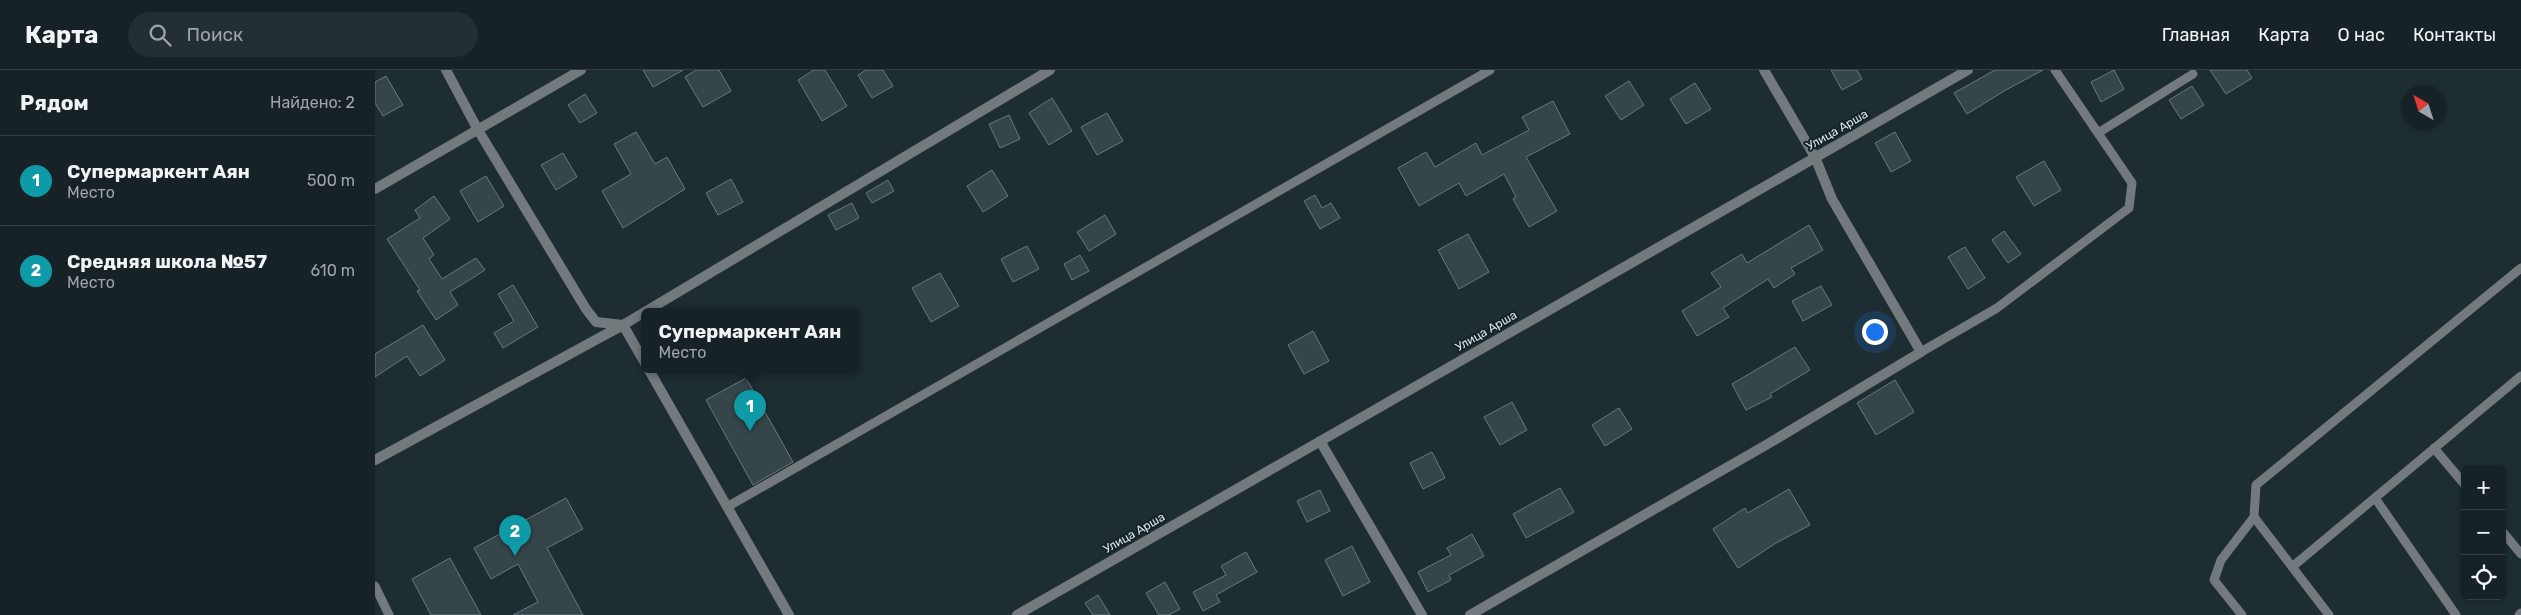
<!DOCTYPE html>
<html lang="ru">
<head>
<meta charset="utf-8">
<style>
  :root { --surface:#162226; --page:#232f32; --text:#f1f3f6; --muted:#9ea4a7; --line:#353f43; --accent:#f49aa6 }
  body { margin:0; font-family:Rubik,sans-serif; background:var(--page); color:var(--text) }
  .controls { position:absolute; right:15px; bottom:15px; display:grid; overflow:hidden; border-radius:8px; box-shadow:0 1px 4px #0004 }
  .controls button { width:45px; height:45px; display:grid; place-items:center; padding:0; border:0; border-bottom:1px solid var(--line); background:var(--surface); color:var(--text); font:25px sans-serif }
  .compass { position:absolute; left:2026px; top:15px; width:45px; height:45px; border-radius:50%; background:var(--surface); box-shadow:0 1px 4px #0004; rotate:321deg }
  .you { position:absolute; left:1499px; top:261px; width:18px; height:18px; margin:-12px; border:4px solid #fff; border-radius:50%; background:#1a73e8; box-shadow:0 0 0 8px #1a73e833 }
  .badge { display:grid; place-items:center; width:32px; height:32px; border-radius:50%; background:var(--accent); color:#fff; font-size:16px; font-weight:700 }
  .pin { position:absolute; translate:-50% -41px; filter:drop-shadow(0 1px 2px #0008) }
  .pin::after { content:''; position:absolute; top:26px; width:18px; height:15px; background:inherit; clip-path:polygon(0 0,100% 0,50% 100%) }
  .popup { position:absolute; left:266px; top:238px; width:218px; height:65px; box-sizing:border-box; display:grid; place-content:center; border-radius:8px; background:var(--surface); filter:drop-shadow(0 1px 4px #0005); font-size:16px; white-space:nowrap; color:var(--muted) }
  .popup b { font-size:19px; color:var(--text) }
  .popup::after { content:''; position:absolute; left:50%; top:100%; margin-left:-10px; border:10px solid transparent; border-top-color:var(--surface) }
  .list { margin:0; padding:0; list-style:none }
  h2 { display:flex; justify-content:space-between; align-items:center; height:65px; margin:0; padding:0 20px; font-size:21px }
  h2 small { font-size:16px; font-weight:400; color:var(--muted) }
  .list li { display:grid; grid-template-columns:32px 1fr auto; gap:15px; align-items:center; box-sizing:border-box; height:90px; padding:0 20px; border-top:1px solid var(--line) }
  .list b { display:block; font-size:19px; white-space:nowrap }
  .list p { margin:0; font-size:16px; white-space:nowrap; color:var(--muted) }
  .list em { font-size:16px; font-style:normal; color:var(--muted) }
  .icon { flex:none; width:28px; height:28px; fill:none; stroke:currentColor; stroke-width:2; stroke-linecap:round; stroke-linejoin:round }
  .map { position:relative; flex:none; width:2146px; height:545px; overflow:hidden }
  header { display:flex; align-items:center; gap:30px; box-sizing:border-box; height:70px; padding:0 25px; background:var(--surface); border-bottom:1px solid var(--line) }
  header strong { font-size:24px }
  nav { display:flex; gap:28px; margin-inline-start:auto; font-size:18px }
  .search { width:350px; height:45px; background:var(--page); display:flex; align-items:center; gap:12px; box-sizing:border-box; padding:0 18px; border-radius:28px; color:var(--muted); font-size:19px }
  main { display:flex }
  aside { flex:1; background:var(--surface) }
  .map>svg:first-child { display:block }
  .building { fill:#35454a; stroke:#68797f }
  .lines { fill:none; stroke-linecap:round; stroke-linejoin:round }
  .lane { stroke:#737a7d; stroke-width:9 }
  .street { stroke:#737a7d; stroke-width:10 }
  .labels { text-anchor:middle; stroke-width:4; stroke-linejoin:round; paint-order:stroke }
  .street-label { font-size:12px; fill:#dde6ea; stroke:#142328 }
</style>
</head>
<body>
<header>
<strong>Карта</strong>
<div class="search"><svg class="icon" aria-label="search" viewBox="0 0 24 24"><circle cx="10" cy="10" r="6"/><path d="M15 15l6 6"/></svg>Поиск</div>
<nav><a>Главная</a><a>Карта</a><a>О нас</a><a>Контакты</a></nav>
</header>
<main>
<aside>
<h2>Рядом<small>Найдено: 2</small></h2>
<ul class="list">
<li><span class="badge" style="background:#0f9aa8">1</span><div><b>Супермаркент Аян</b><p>Место</p></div><em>500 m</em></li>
<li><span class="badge" style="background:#0f9aa8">2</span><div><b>Средняя школа №57</b><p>Место</p></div><em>610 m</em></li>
</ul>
</aside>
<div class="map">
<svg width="2146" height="545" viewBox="0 0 2146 545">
  <rect width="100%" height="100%" fill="#1e2d32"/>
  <!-- building -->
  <path class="building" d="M268 0H308L278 17Z
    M321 0H344L356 21 328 37 310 7Z
    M439 0H450L472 36 447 51 423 10Z
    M491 0H508L518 16 497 28 483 5Z
    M1456 0H1482L1487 9 1467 20Z
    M1620 0H1668L1629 21 1592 44 1579 23Z
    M1739 0 1749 19 1726 32 1716 12Z
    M1835 0H1872L1877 8 1851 24Z
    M11 6 28 35 8 46 0 33V12Z
    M1254 11 1269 35 1246 50 1230 26Z
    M1320 13 1336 39 1311 54 1295 29Z
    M1817 16 1829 35 1806 49 1794 30Z
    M210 24 222 43 205 53 193 35Z
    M677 28 697 61 674 75 654 43Z
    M1178 31 1195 64 1151 87 1182 141 1154 157 1138 129 1141 127 1129 104 1091 126 1084 113 1044 136 1023 98 1051 82 1060 97 1101 73 1107 85 1154 60 1147 47Z
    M732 43 748 71 722 85 706 57Z
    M634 45 645 69 625 78 614 54Z
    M261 62 280 94 292 87 310 119 248 158 227 121 256 104 239 74Z
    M1520 62 1536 91 1516 102 1500 73Z
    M188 83 202 107 181 120 166 95Z
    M1669 91 1686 120 1659 136 1641 107Z
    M617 100 633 126 608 142 592 116Z
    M111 106 129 136 103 152 85 121Z
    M356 109 368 132 343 145 331 123Z
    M513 110 519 121 497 133 491 123Z
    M940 125 947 138 956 133 965 148 945 159 929 131Z
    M59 126 75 149 48 168 59 185 54 189 67 209 101 188 110 200 75 222 83 235 61 250 42 221 45 220 12 169 45 148 40 140Z
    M477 133 484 148 461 160 453 145Z
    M730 145 741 164 714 181 702 162Z
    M1434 155 1448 180 1416 198 1420 204 1399 218 1393 209 1348 238 1354 247 1322 266 1307 241 1346 217 1336 203 1367 184 1372 193Z
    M1629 161 1646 184 1633 193 1617 170Z
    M1093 164 1114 202 1084 219 1063 180Z
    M652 176 664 199 638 212 626 189Z
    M1590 177 1610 208 1593 219 1573 187Z
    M705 185 714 201 697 210 689 194Z
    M565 203 584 236 556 252 537 218Z
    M138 215 163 257 128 278 119 263 139 251 123 224Z
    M1446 216 1457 235 1428 251 1417 231Z
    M48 255 70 290 45 306 32 286 0 307V284Z
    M938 261 954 291 929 304 913 275Z
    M1420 277 1435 300 1395 324 1397 327 1371 340 1357 314Z
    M371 308 418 392 378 415 331 330Z
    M1520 310 1539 342 1501 365 1482 333Z
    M1137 332 1152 360 1125 375 1109 347Z
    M1244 338 1257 359 1230 376 1217 355Z
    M1057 382 1070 408 1048 419 1035 393Z
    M1185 418 1199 442 1151 468 1138 444Z
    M1414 419 1435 455 1401 473 1363 498 1338 459 1370 438 1373 443Z
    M945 420 955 441 932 452 922 431Z
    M191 428 208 459 172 478 208 545H138L163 532 143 494 116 509 99 478Z
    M1097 464 1109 486 1074 505 1076 510 1053 522 1043 502 1076 485 1072 478Z
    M977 476 995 512 968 526 950 490Z
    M871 482 882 502 841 525 845 532 828 541 818 522 851 505 846 496Z
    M75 488 106 545H56L37 509Z
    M790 512 805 539 794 545H784L771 523Z
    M723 525 735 545H718L710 533Z"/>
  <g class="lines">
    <!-- lane -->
    <path class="lane" d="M1723 63 1818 4
      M1546 282 1622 238 1754 138 1757 113 1680 0
      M2059 378 2090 415
      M2000 428 2081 545
      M352 437 1115 0
      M2127 461 2146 484
      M1917 497 2146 306
      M0 516 14 545
      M1867 545 1839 510 1846 490 1879 447
      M1954 545 1879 447 1881 415 2146 198
      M2144 545 2146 543"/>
    <!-- street -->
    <path class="street" d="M71 0 103 60 211 239 221 252 248 255 270 293
      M0 119 206 0
      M274 300 414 545
      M945 371 1047 545
      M0 390 248 255 675 0
      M642 545 1593 0
      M1095 545 1391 375 1546 282 1457 129 1440 87 1389 0"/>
  </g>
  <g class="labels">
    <!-- street labels -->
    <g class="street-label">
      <text transform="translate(1462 60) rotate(-30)" y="4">Улица Арша</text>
      <text transform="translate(1111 261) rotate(-30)" y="4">Улица Арша</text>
      <text transform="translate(759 463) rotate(-30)" y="4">Улица Арша</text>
    </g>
  </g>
</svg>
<div class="controls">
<button>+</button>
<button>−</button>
<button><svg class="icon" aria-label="locate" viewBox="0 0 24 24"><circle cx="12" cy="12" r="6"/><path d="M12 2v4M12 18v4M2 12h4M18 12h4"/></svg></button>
</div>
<svg class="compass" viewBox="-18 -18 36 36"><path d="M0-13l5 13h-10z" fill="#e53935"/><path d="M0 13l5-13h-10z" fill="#9ea4a7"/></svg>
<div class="you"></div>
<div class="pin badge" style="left:375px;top:361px;background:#0f9aa8">1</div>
<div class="popup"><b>Супермаркент Аян</b>Место</div>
<div class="pin badge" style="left:140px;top:486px;background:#0f9aa8">2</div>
</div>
</main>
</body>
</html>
